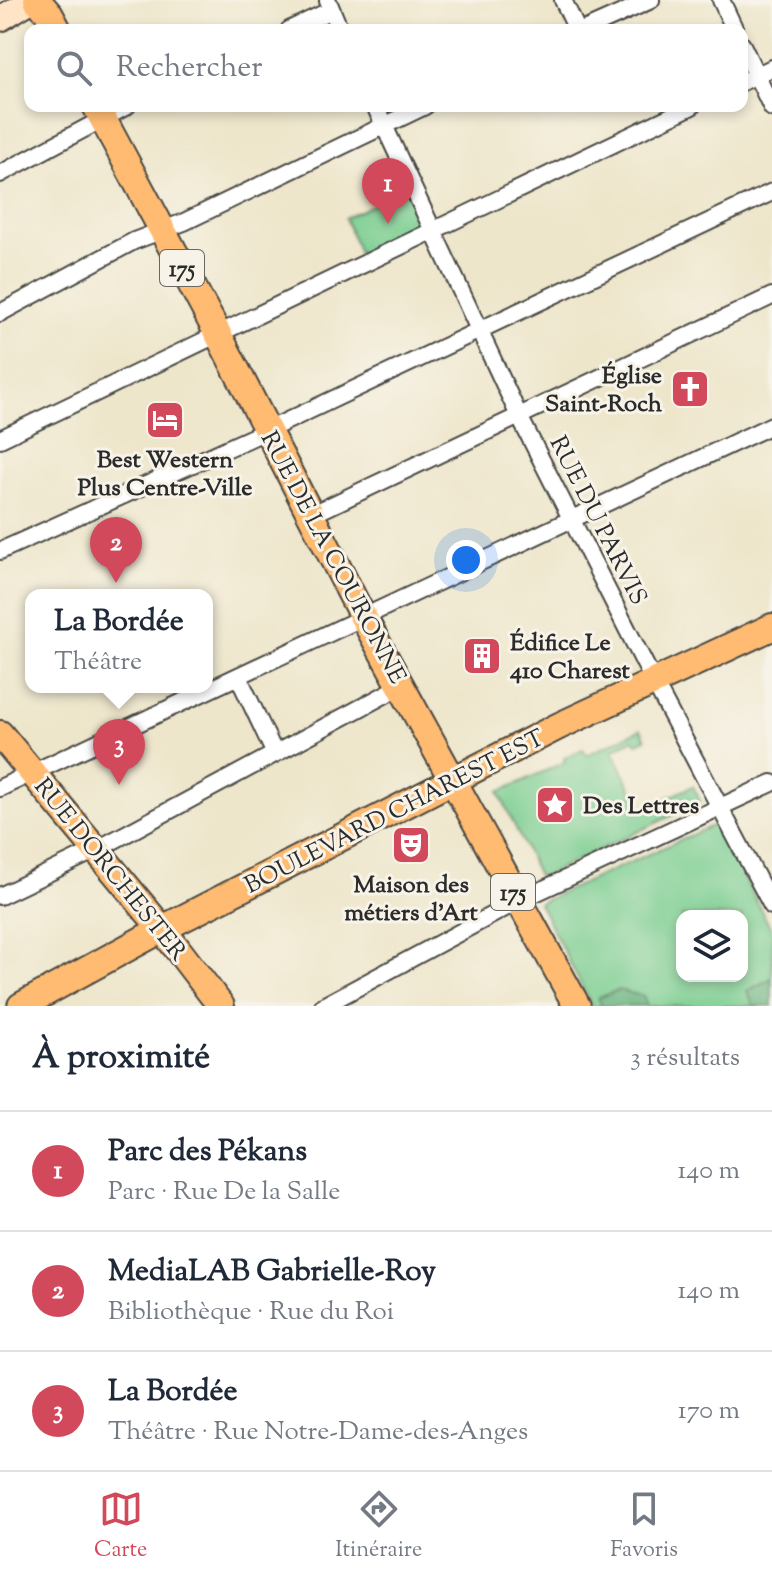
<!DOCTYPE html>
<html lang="fr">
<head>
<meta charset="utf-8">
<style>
  :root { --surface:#fff; --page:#f2f2f3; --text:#1f2937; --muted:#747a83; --line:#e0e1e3; --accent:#d1495b }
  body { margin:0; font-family:"Sorts Mill Goudy",serif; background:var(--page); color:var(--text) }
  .controls { position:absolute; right:24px; bottom:24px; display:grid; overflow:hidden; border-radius:16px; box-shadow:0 4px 12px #0003 }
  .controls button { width:72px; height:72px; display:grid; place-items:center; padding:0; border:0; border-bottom:2px solid var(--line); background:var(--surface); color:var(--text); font:40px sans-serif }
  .you { position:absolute; left:466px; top:560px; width:28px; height:28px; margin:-20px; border:6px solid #fff; border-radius:50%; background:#1a73e8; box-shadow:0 0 0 12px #1a73e833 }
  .badge { display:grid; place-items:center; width:52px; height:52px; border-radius:50%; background:var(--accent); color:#fff; font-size:26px; font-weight:700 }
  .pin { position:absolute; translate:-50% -66px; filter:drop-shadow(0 2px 4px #0008) }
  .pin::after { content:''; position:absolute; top:42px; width:28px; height:24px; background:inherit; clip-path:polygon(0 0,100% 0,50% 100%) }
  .popup { position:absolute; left:25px; top:589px; width:188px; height:104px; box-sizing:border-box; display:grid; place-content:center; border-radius:16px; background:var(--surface); filter:drop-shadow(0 2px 6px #0005); font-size:26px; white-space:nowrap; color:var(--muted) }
  .popup b { font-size:30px; color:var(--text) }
  .popup::after { content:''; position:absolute; left:50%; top:100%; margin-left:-16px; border:16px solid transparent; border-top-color:var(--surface) }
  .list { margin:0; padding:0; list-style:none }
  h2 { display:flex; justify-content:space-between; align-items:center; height:104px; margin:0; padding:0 32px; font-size:34px }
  h2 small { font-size:26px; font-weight:400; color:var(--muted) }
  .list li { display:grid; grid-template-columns:52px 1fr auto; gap:24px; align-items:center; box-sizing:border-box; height:120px; padding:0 32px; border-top:2px solid var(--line) }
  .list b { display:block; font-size:30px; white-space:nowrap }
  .list p { margin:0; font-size:26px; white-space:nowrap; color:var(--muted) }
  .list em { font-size:26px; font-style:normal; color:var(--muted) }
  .icon { flex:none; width:44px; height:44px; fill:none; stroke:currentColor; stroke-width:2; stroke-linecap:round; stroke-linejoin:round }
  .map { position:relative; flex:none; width:772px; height:1006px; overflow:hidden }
  .search { position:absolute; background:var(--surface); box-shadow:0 4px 12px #0003; left:24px; right:24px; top:24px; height:88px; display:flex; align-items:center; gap:20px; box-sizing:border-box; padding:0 28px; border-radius:16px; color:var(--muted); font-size:30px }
  .sheet { height:464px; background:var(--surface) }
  nav { display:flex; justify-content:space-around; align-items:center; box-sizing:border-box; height:112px; border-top:2px solid var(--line); background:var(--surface); font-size:22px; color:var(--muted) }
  nav a { display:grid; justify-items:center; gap:4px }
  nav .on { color:var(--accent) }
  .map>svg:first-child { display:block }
  .green { fill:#79cd90; stroke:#527c5e; stroke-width:2; fill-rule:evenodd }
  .forest { fill:#62b07a; stroke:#466e52; stroke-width:2 }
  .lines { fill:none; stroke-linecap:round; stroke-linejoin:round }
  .street-casing { stroke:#484743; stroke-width:20 }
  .secondary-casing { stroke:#484743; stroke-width:28 }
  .primary-casing { stroke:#484743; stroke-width:30 }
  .street { stroke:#fff; stroke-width:16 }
  .secondary { stroke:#ffe4c6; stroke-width:24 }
  .primary { stroke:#ffbb71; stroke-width:26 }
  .labels { text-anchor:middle; stroke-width:6; stroke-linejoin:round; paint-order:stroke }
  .shield { fill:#f7f3e8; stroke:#686764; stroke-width:2 }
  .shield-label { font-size:22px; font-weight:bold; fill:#2b2b2b }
  .poi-label { font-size:24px; font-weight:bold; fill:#2b2b2b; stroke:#f7f3e8 }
  .street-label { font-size:24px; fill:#2b2b2b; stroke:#f7f3e8 }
</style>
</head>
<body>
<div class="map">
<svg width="772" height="1006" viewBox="0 0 772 1006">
  <rect width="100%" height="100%" fill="#f7f3e8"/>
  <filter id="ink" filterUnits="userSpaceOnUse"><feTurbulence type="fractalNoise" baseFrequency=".0125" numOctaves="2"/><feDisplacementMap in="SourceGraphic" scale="16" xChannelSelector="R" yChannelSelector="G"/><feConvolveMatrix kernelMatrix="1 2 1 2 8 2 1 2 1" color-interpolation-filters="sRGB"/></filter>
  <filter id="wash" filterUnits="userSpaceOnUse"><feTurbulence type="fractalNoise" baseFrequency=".006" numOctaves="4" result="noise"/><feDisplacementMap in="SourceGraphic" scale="32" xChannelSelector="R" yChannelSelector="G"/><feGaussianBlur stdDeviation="1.8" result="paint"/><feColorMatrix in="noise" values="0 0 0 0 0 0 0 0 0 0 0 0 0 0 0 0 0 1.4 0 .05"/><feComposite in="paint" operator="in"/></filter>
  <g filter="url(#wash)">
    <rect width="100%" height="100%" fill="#eee6cb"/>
    <!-- green -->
    <path class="green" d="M413 185 432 230 363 263 345 218Z
      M641 729 646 739 637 743 634 739 613 750 641 810 693 786 701 802 539 878 499 792 565 762 564 758 583 749 587 755Z
      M716 824 772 931V1006H592L539 903ZM682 916H742V976H682Z"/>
    <!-- forest -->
    <path class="forest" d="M772 978V1006H754L747 991Z
      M618 990 643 996 647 1006H602L598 998Z"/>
  </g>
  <g filter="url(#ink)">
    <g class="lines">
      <!-- street casing -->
      <g class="street-casing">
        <path id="street" d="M563 0 577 30
          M721 0 735 30
          M328 1 340 30
          M289 30 331 10
          M584 30 651 0
          M742 45 772 108
          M742 82 772 68
          M375 106 519 416 654 682 772 906
          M0 174 127 106
          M0 313 134 241 184 222 425 106
          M0 439 692 106
          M311 515 772 296
          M0 551 268 430 772 192
          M238 676 275 754
          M0 788 772 425
          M0 896 96 850 401 686
          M323 1006 518 901 772 783"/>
      </g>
      <!-- secondary casing -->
      <g class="secondary-casing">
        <path id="secondary" d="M0 19 31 0"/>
      </g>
      <!-- primary casing -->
      <g class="primary-casing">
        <path id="primary" d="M37 0 50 15 58 30
          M96 106 218 334 363 617 577 1006
          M0 734 162 929 221 1006
          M21 1006 162 929 559 726 772 627"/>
      </g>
      <!-- street -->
      <use href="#street" class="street"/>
      <!-- secondary -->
      <use href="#secondary" class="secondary"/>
      <!-- primary -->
      <use href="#primary" class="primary"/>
    </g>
  </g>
  <!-- icons -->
  <defs>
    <g id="church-square" transform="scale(2)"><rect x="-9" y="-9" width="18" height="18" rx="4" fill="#d1495b" stroke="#f7f3e8"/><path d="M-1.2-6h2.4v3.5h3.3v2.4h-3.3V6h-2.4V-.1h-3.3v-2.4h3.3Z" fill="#fff"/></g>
    <g id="hotel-square" transform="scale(2)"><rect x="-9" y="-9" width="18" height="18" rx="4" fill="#d1495b" stroke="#f7f3e8"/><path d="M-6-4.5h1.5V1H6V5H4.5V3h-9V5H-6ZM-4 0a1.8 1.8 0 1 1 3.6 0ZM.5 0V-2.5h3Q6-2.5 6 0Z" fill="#fff"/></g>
    <g id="building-square" transform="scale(2)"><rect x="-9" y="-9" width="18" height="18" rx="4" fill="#d1495b" stroke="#f7f3e8"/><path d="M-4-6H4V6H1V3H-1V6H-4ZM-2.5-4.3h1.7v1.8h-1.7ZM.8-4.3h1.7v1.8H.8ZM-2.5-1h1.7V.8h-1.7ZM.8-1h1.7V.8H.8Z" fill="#fff"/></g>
    <g id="sight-square" transform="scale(2)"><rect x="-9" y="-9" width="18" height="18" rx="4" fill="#d1495b" stroke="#f7f3e8"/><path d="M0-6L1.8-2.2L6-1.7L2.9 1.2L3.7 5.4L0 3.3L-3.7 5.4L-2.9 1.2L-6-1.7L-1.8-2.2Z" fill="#fff"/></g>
    <g id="theatre-square" transform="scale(2)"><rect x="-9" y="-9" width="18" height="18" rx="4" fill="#d1495b" stroke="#f7f3e8"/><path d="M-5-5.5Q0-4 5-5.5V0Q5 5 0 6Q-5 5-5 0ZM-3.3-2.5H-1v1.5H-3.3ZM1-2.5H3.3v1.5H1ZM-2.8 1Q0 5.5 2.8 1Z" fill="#fff"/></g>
  </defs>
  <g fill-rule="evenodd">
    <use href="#church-square" x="690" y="389"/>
    <use href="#hotel-square" x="165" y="420"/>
    <use href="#building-square" x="482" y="656"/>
    <use href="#sight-square" x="555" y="805"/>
    <use href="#theatre-square" x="411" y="845"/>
  </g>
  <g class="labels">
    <!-- shield labels -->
    <g class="shield">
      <rect x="160" y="250" width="44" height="36" rx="6"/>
      <rect x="491" y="874" width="44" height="36" rx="6"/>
    </g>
    <g class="shield-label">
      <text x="182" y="276">175</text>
      <text x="513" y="900">175</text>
    </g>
    <!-- poi labels -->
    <g class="poi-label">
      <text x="662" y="383" text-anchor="end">Église<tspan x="662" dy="28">Saint-Roch</tspan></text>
      <text x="165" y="467">Best Western<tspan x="165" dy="28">Plus Centre-Ville</tspan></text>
      <text x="510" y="650" text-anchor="start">Édifice Le<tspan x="510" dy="28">410 Charest</tspan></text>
      <text x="583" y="813" text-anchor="start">Des Lettres</text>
      <text x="411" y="892">Maison des<tspan x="411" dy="28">métiers d'Art</tspan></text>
    </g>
    <!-- street labels -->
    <g class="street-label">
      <text transform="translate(599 520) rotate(63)" y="8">RUE DU PARVIS</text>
      <text transform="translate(334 557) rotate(62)" y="8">RUE DE LA COURONNE</text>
      <text transform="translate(394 811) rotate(-27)" y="8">BOULEVARD CHAREST EST</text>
      <text transform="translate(111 869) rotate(51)" y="8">RUE DORCHESTER</text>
    </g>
  </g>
</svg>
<div class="controls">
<button><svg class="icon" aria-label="layers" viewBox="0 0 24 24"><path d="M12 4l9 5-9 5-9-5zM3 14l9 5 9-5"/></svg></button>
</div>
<div class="you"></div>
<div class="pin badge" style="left:388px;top:224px">1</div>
<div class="pin badge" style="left:116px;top:583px">2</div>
<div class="pin badge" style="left:119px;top:785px">3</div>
<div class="popup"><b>La Bordée</b>Théâtre</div>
<div class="search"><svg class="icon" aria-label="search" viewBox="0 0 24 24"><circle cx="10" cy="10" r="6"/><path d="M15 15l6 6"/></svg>Rechercher</div>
</div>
<section class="sheet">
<h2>À proximité<small>3 résultats</small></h2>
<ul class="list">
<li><span class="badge">1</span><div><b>Parc des Pékans</b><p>Parc · Rue De la Salle</p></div><em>140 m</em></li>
<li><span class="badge">2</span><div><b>MediaLAB Gabrielle-Roy</b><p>Bibliothèque · Rue du Roi</p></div><em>140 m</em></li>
<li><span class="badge">3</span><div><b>La Bordée</b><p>Théâtre · Rue Notre-Dame-des-Anges</p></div><em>170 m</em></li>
</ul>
</section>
<nav>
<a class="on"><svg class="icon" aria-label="map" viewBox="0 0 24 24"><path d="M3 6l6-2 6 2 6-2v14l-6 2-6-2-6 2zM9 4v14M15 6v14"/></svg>Carte</a>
<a><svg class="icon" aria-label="directions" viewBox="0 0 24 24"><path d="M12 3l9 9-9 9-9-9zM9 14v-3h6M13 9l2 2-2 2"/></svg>Itinéraire</a>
<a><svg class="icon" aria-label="saved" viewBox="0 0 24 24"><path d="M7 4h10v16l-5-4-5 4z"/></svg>Favoris</a>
</nav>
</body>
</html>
